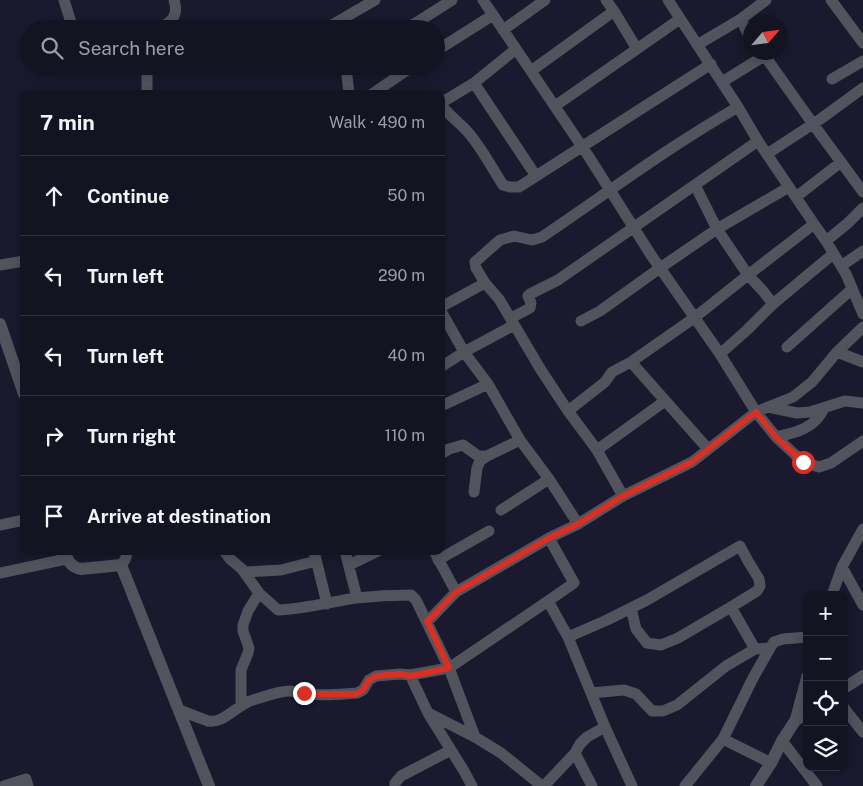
<!DOCTYPE html>
<html lang="en">
<head>
<meta charset="utf-8">
<style>
  :root { --surface:#141322; --page:#1d1c2a; --text:#f1f3f6; --muted:#9d9ea5; --line:#333240 }
  body { margin:0; font-family:"Public Sans",sans-serif; background:var(--page); color:var(--text) }
  .controls { position:absolute; right:15px; bottom:15px; display:grid; overflow:hidden; border-radius:10px; box-shadow:0 2px 12px #0003 }
  .controls button { width:45px; height:45px; display:grid; place-items:center; padding:0; border:0; border-bottom:1px solid var(--line); background:var(--surface); color:var(--text); font:25px sans-serif }
  .compass { position:absolute; left:743px; top:15px; width:45px; height:45px; border-radius:50%; background:var(--surface); box-shadow:0 2px 12px #0003; rotate:62deg }
  .stop { position:absolute; width:15px; height:15px; margin:-11px; border:4px solid #d93025; border-radius:50%; background:#fff }
  .stop.end { background:#d93025; border-color:#fff; box-shadow:0 1px 5px #0008 }
  .list { margin:0; padding:0; list-style:none }
  h2 { display:flex; justify-content:space-between; align-items:center; height:65px; margin:0; padding:0 20px; font-size:21px }
  h2 small { font-size:16px; font-weight:400; color:var(--muted) }
  .list li { display:grid; grid-template-columns:32px 1fr auto; gap:15px; align-items:center; box-sizing:border-box; height:80px; padding:0 20px; border-top:1px solid var(--line) }
  .list b { display:block; font-size:19px; white-space:nowrap }
  .list em { font-size:16px; font-style:normal; color:var(--muted) }
  .icon { flex:none; width:28px; height:28px; fill:none; stroke:currentColor; stroke-width:2; stroke-linecap:round; stroke-linejoin:round }
  .map { position:relative; flex:none; width:863px; height:786px; overflow:hidden }
  .search { position:absolute; background:var(--surface); box-shadow:0 2px 12px #0003; left:20px; top:20px; width:425px; height:55px; display:flex; align-items:center; gap:12px; box-sizing:border-box; padding:0 18px; border-radius:28px; color:var(--muted); font-size:19px }
  .panel { position:absolute; background:var(--surface); box-shadow:0 2px 12px #0003; left:20px; top:90px; width:425px; height:465px; border-radius:10px }
  .map>svg:first-child { display:block }
  .lines { fill:none; stroke-linecap:round; stroke-linejoin:round }
  .minor { stroke:#53535e; stroke-width:11 }
  .tertiary { stroke:#53535e; stroke-width:12 }
  .route { stroke:#d93025; stroke-width:6 }
</style>
</head>
<body>
<div class="map">
<svg width="863" height="786" viewBox="0 0 863 786">
  <rect width="100%" height="100%" fill="#1a192e"/>
  <g class="lines">
    <!-- minor -->
    <path class="minor" d="M64 0 73 29
      M483 0 589 157 651 255 720 354 756 412 776 437 803 462 819 467 831 463 863 441
      M668 0 738 107 758 141 814 224 826 241 846 274 863 314
      M831 0 863 43
      M614 11 637 49
      M741 19 746 30 750 37
      M159 29C172 21 179 16 174 0
      M325 29 375 0
      M405 29 419 21 452 0
      M503 30 545 0
      M697 45 741 19 766 0
      M436 51 493 15
      M762 52 813 124 863 192
      M346 66 349 94
      M531 71 614 11 606 0
      M832 79 863 61
      M722 82 764 56
      M474 83 536 176
      M147 94V66
      M372 94 413 66
      M441 103 474 83 516 49
      M441 105C449 115 458 122 466 130 481 146 491 167 503 185L510 187H519L711 64
      M555 106 680 19
      M767 154 822 118 863 88
      M695 185 717 229 748 275 814 224
      M796 197 841 162
      M826 241 848 223 863 208
      M0 265 24 261
      M841 266 863 251
      M485 283 476 268 475 262 500 240 514 236 532 240 542 237C607 193 670 146 738 107
      M773 304 833 254
      M441 307 485 283 499 299 541 370 568 411 597 450 623 496
      M441 311 464 352 488 384 520 440 549 479 501 510
      M511 318 530 308 531 303 528 296 530 294 558 280 758 141
      M581 321 600 311 660 268 717 229 789 187
      M787 347 852 289
      M837 352 863 362
      M631 362 708 449
      M441 367 464 352 514 325
      M441 406 488 384
      M768 407 793 397 812 382 837 352 863 327
      M568 411 605 382 612 372 631 362 694 318 748 275 763 291 773 304 747 330 720 354
      M776 437C795 433 816 428 824 408
      M597 450 665 401
      M441 454 449 449 463 445 478 456H487L520 440
      M549 479 578 524
      M474 492 477 468 480 461 487 456
      M0 525 24 520
      M549 538 574 583 548 601 568 637 605 727 632 786
      M224 551 230 559 242 569 259 593 278 610C305 609 330 602 356 598 374 596 392 595 411 595L416 600 449 668 475 737
      M314 551 327 604
      M345 551 357 598
      M434 551 456 592
      M438 560 489 531
      M121 565C125 561 127 557 127 551
      M349 565 378 551
      M842 567 863 605
      M245 572 281 570 316 561
      M0 573 66 559
      M832 595 842 567 863 529
      M631 608 636 629 647 643 661 645 678 638 731 607
      M427 621 431 618 456 592 549 538 578 524 623 496 692 462 756 412 768 407 797 413 810 412 845 401 863 403
      M568 637 607 620 647 600 740 546 748 561 759 579 760 586 757 591 731 607 755 649
      M410 675 428 713 464 771 472 786
      M591 693 624 690 636 694 652 711H663L677 705 726 666 755 649 770 648 774 642 783 639 807 637
      M241 704V670L248 653 249 648 243 631V625L248 611 259 593
      M844 708 863 732
      M179 710 208 721C224 724 236 705 253 700 264 697 278 691 290 691 297 691 303 693 310 694 325 696 341 694 357 693L363 690 369 680 376 676 400 674 410 675 449 668 548 601
      M428 713 475 737 501 753 542 786
      M795 721 807 676
      M723 739 771 763
      M782 741 817 786
      M575 753 592 786
      M4 786 26 779 28 786
      M395 786V783L401 776 451 750
      M544 786 575 753 580 744 587 737 605 727
      M685 786 723 739 753 678 770 648"/>
    <!-- tertiary -->
    <path class="tertiary" d="M0 324 24 394
      M65 551C67 561 71 567 81 569L121 565 209 786
      M844 688 863 676
      M756 786 771 763 782 741 795 721 807 712"/>
  </g>
  <g class="lines">
    <!-- route -->
    <path class="route" d="M304 693 311 694H356L363 690 369 680 376 676 400 674 410 676 449 668 427 621 431 618 456 592 549 538 578 524 623 496 692 462 756 412 776 437 803 462"/>
  </g>
</svg>
<div class="controls">
<button>+</button>
<button>−</button>
<button><svg class="icon" aria-label="locate" viewBox="0 0 24 24"><circle cx="12" cy="12" r="6"/><path d="M12 2v4M12 18v4M2 12h4M18 12h4"/></svg></button>
<button><svg class="icon" aria-label="layers" viewBox="0 0 24 24"><path d="M12 4l9 5-9 5-9-5zM3 14l9 5 9-5"/></svg></button>
</div>
<svg class="compass" viewBox="-18 -18 36 36"><path d="M0-13l5 13h-10z" fill="#e53935"/><path d="M0 13l5-13h-10z" fill="#9d9ea5"/></svg>
<div class="stop" style="left:803px;top:462px"></div>
<div class="stop end" style="left:304px;top:693px"></div>
<div class="search"><svg class="icon" aria-label="search" viewBox="0 0 24 24"><circle cx="10" cy="10" r="6"/><path d="M15 15l6 6"/></svg>Search here</div>
<section class="panel">
<h2>7 min<small>Walk · 490 m</small></h2>
<ul class="list">
<li><svg class="icon" aria-label="ahead" viewBox="0 0 24 24"><path d="M12 20V5M6 11l6-6 6 6"/></svg><div><b>Continue</b></div><em>50 m</em></li>
<li><svg class="icon" aria-label="left" viewBox="0 0 24 24"><path d="M17 20v-9H6M10 6l-5 5 5 5"/></svg><div><b>Turn left</b></div><em>290 m</em></li>
<li><svg class="icon" aria-label="left" viewBox="0 0 24 24"><path d="M17 20v-9H6M10 6l-5 5 5 5"/></svg><div><b>Turn left</b></div><em>40 m</em></li>
<li><svg class="icon" aria-label="right" viewBox="0 0 24 24"><path d="M7 20v-9h11M14 6l5 5-5 5"/></svg><div><b>Turn right</b></div><em>110 m</em></li>
<li><svg class="icon" aria-label="arrive" viewBox="0 0 24 24"><path d="M6 21V4h12l-3 4 3 4H6"/></svg><div><b>Arrive at destination</b></div></li>
</ul>
</section>
</div>
</body>
</html>
